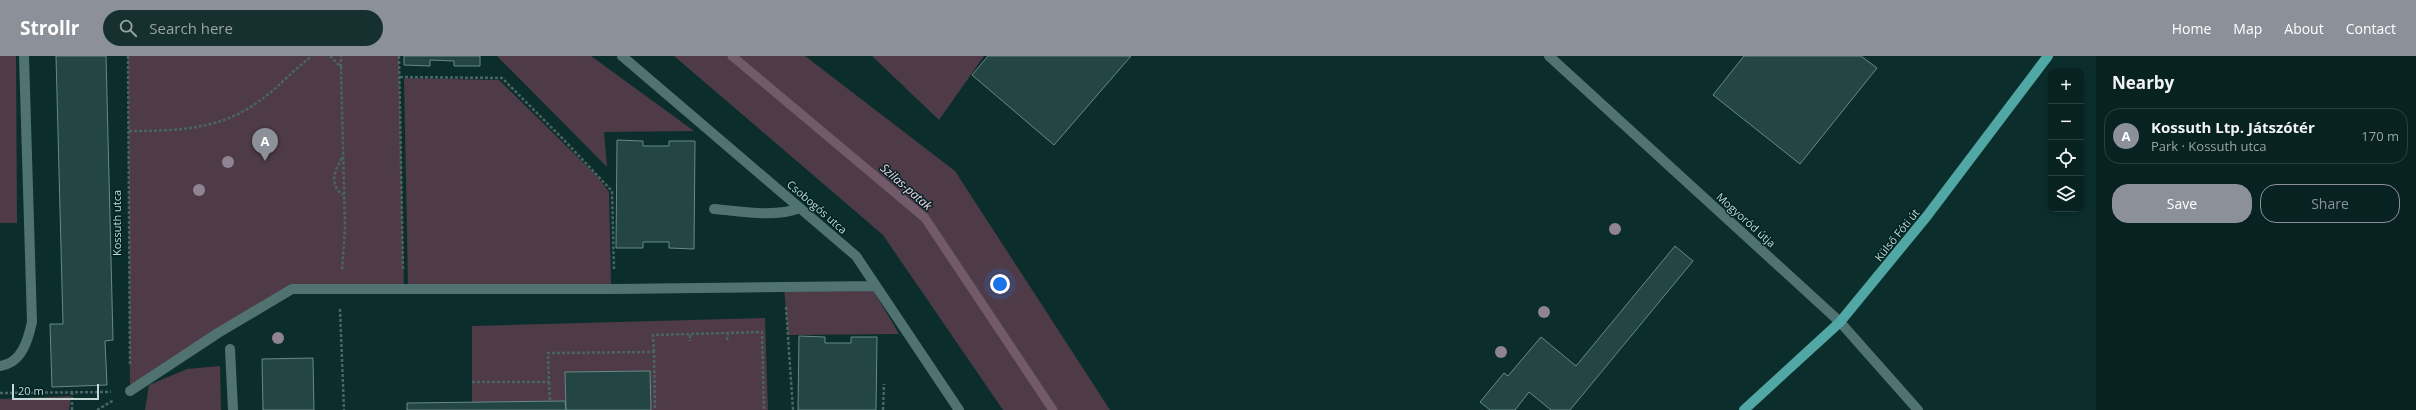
<!DOCTYPE html>
<html lang="en">
<head>
<meta charset="utf-8">
<style>
  :root { --surface:#082222; --page:#162f2f; --text:#f1f3f6; --muted:#98a4a5; --line:#293f40; --accent:#8c9099 }
  body { margin:0; font-family:"Open Sans",sans-serif; background:var(--page); color:var(--text) }
  .controls { position:absolute; right:12px; top:12px; display:grid; overflow:hidden; border-radius:8px; box-shadow:0 2px 10px #0003 }
  .controls button { width:36px; height:36px; display:grid; place-items:center; padding:0; border:0; border-bottom:1px solid var(--line); background:var(--surface); color:var(--text); font:20px sans-serif }
  .scale { position:absolute; left:12px; bottom:10px; width:87px; box-sizing:border-box; padding-left:4px; border:2px solid #c5d8d6; border-top:0; font-size:11px; line-height:14px; white-space:nowrap; color:#c5d8d6; -webkit-text-stroke:3px #012423; paint-order:stroke }
  .you { position:absolute; left:1000px; top:228px; width:14px; height:14px; margin:-10px; border:3px solid #fff; border-radius:50%; background:#1a73e8; box-shadow:0 0 0 6px #1a73e833 }
  .badge { display:grid; place-items:center; width:26px; height:26px; border-radius:50%; background:var(--accent); color:#fff; font-size:13px; font-weight:700 }
  .pin { position:absolute; translate:-50% -33px; filter:drop-shadow(0 1px 2px #0008) }
  .pin::after { content:''; position:absolute; top:21px; width:14px; height:12px; background:inherit; clip-path:polygon(0 0,100% 0,50% 100%) }
  .list { margin:0; padding:0; list-style:none }
  h2 { display:flex; justify-content:space-between; align-items:center; height:52px; margin:0; padding:0 16px; font-size:17px }
  h2 small { font-size:13px; font-weight:400; color:var(--muted) }
  .list li { display:grid; grid-template-columns:26px 1fr auto; gap:12px; align-items:center; box-sizing:border-box; height:56px; margin:0 8px 8px; padding:0 8px; border:1px solid var(--line); border-radius:16px }
  .list b { display:block; font-size:15px; white-space:nowrap }
  .list p { margin:0; font-size:13px; white-space:nowrap; color:var(--muted) }
  .list em { font-size:13px; font-style:normal; color:var(--muted) }
  .actions { display:flex; gap:8px; padding:12px 16px }
  .actions a { flex:1; padding:9px 0; border:1px solid var(--accent); border-radius:16px; text-align:center; font-size:14px; color:var(--accent) }
  .actions .main { background:var(--accent); color:#fff }
  .icon { flex:none; width:22px; height:22px; fill:none; stroke:currentColor; stroke-width:2; stroke-linecap:round; stroke-linejoin:round }
  .map { position:relative; flex:none; width:2096px; height:354px; overflow:hidden }
  header { display:flex; align-items:center; gap:24px; box-sizing:border-box; height:56px; padding:0 20px; background:var(--accent); color:#fff }
  header strong { font-size:19px }
  nav { display:flex; gap:22px; margin-inline-start:auto; font-size:14px }
  .search { width:280px; height:36px; background:var(--page); display:flex; align-items:center; gap:10px; box-sizing:border-box; padding:0 14px; border-radius:22px; color:var(--muted); font-size:15px }
  main { display:flex }
  aside { flex:1; background:var(--surface) }
  .map>svg:first-child { display:block }
  .green { fill:#4e3b47 }
  .lines { fill:none; stroke-linecap:round; stroke-linejoin:round }
  .stream { stroke:#735a6a; stroke-width:9 }
  .building { fill:#234543; stroke:#678a89 }
  .path { stroke:#486564; stroke-width:2.5; stroke-dasharray:3 2; stroke-linecap:butt }
  .minor { stroke:#507371; stroke-width:10 }
  .major { stroke:#51a7a3; stroke-width:10 }
  .tree { fill:#8f8394 }
  .labels { text-anchor:middle; stroke-width:3; stroke-linejoin:round; paint-order:stroke }
  .street-label { font-size:11px; fill:#c5d8d6; stroke:#012423 }
  .water-label { font-size:12px; font-style:italic; fill:#fbd1eb; stroke:#012423 }
</style>
</head>
<body>
<header>
<strong>Strollr</strong>
<div class="search"><svg class="icon" aria-label="search" viewBox="0 0 24 24"><circle cx="10" cy="10" r="6"/><path d="M15 15l6 6"/></svg>Search here</div>
<nav><a>Home</a><a>Map</a><a>About</a><a>Contact</a></nav>
</header>
<main>
<div class="map">
<svg width="2096" height="354" viewBox="0 0 2096 354">
  <rect width="100%" height="100%" fill="#0b2e2d"/>
  <!-- green -->
  <path class="green" d="M0 0H16L17 167H0Z
    M128 0H399L404 234 292 233 130 335Z
    M497 0H591L694 75 604 76 607 111Z
    M674 0H805L955 115 1110 354H1003L883 179Z
    M872 0H984L939 64Z
    M404 22 499 24 597 120 609 136 611 228 408 230Z
    M871 230 899 278 788 279 784 231Z
    M765 262 768 354H651L650 315 565 316V345L472 347V270Z
    M220 310 221 354H145L149 329 187 313Z
    M71 340 69 354H0V343Z"/>
  <g class="lines">
    <!-- stream -->
    <path class="stream" d="M732 0 925 162 1053 354"/>
  </g>
  <!-- building -->
  <path class="building" d="M56 0H106L113 284 105 285 107 329 52 331 50 268H63Z
    M404 0H480V10H454V5L430 4V10L404 9Z
    M988 0H1131L1054 89 972 19Z
    M1744 0H1861L1877 12 1800 108 1713 39Z
    M617 84 643 85V90H669V85H695L694 193 669 192V186H643V192H616Z
    M1675 190 1693 205 1570 354H1551L1529 336 1515 354H1490L1480 346 1504 317 1508 320 1541 281 1576 310Z
    M799 280 825 281V287H851V281H877L876 354H798Z
    M313 302 314 354H263L262 303Z
    M650 315 651 354H566L565 316Z
    M565 345 566 354H407V347Z"/>
  <g class="lines">
    <!-- path -->
    <path class="path" d="M128 0 130 310
      M330 0 341 11 345 172 342 214
      M399 0 403 214
      M341 11V0
      M400 21 502 22 564 84 612 135 614 213
      M129 75C175 75 220 74 258 46 277 33 293 14 312 0
      M342 102C334 116 329 128 343 139
      M786 251 793 354
      M340 253 344 354
      M690 279V285
      M727 284 728 277
      M654 296 653 279 762 276 764 354
      M472 326H549L548 297 654 296 655 354
      M549 326 550 345
      M0 337 111 336
      M72 354V336
      M97 354 114 344
      M883 354 884 328"/>
    <!-- minor -->
    <path class="minor" d="M622 0 856 200 959 354
      M1549 0 1840 266 1918 354
      M714 153C741 155 774 162 800 152
      M230 293 233 354
      M0 310C22 307 28 284 32 266L24 0
      M130 335 218 277 292 233H614L876 230"/>
    <!-- major -->
    <path class="major" d="M1744 354 1840 266 1927 160 2048 0"/>
  </g>
  <!-- trees -->
  <g class="tree">
    <circle cx="228" cy="106" r="6"/>
    <circle cx="199" cy="134" r="6"/>
    <circle cx="1615" cy="173" r="6"/>
    <circle cx="1544" cy="256" r="6"/>
    <circle cx="278" cy="282" r="6"/>
    <circle cx="1501" cy="296" r="6"/>
  </g>
  <g class="labels">
    <!-- street labels -->
    <g class="street-label">
      <text transform="translate(817 151) rotate(41)" y="4">Csobogós utca</text>
      <text transform="translate(1746 164) rotate(42)" y="4">Mogyoród útja</text>
      <text transform="translate(117 167) rotate(-90)" y="4">Kossuth utca</text>
      <text transform="translate(1897 179) rotate(-51)" y="4">Külső Fóti út</text>
    </g>
    <!-- water labels -->
    <g class="water-label">
      <text transform="translate(906 131) rotate(41)" y="4">Szilas-patak</text>
    </g>
  </g>
</svg>
<div class="controls">
<button>+</button>
<button>−</button>
<button><svg class="icon" aria-label="locate" viewBox="0 0 24 24"><circle cx="12" cy="12" r="6"/><path d="M12 2v4M12 18v4M2 12h4M18 12h4"/></svg></button>
<button><svg class="icon" aria-label="layers" viewBox="0 0 24 24"><path d="M12 4l9 5-9 5-9-5zM3 14l9 5 9-5"/></svg></button>
</div>
<div class="scale">20 m</div>
<div class="you"></div>
<div class="pin badge" style="left:265px;top:105px">A</div>
</div>
<aside>
<h2>Nearby<small></small></h2>
<ul class="list">
<li><span class="badge">A</span><div><b>Kossuth Ltp. Játszótér</b><p>Park · Kossuth utca</p></div><em>170 m</em></li>
</ul>
<div class="actions"><a class="main">Save</a><a>Share</a></div>
</aside>
</main>
</body>
</html>
